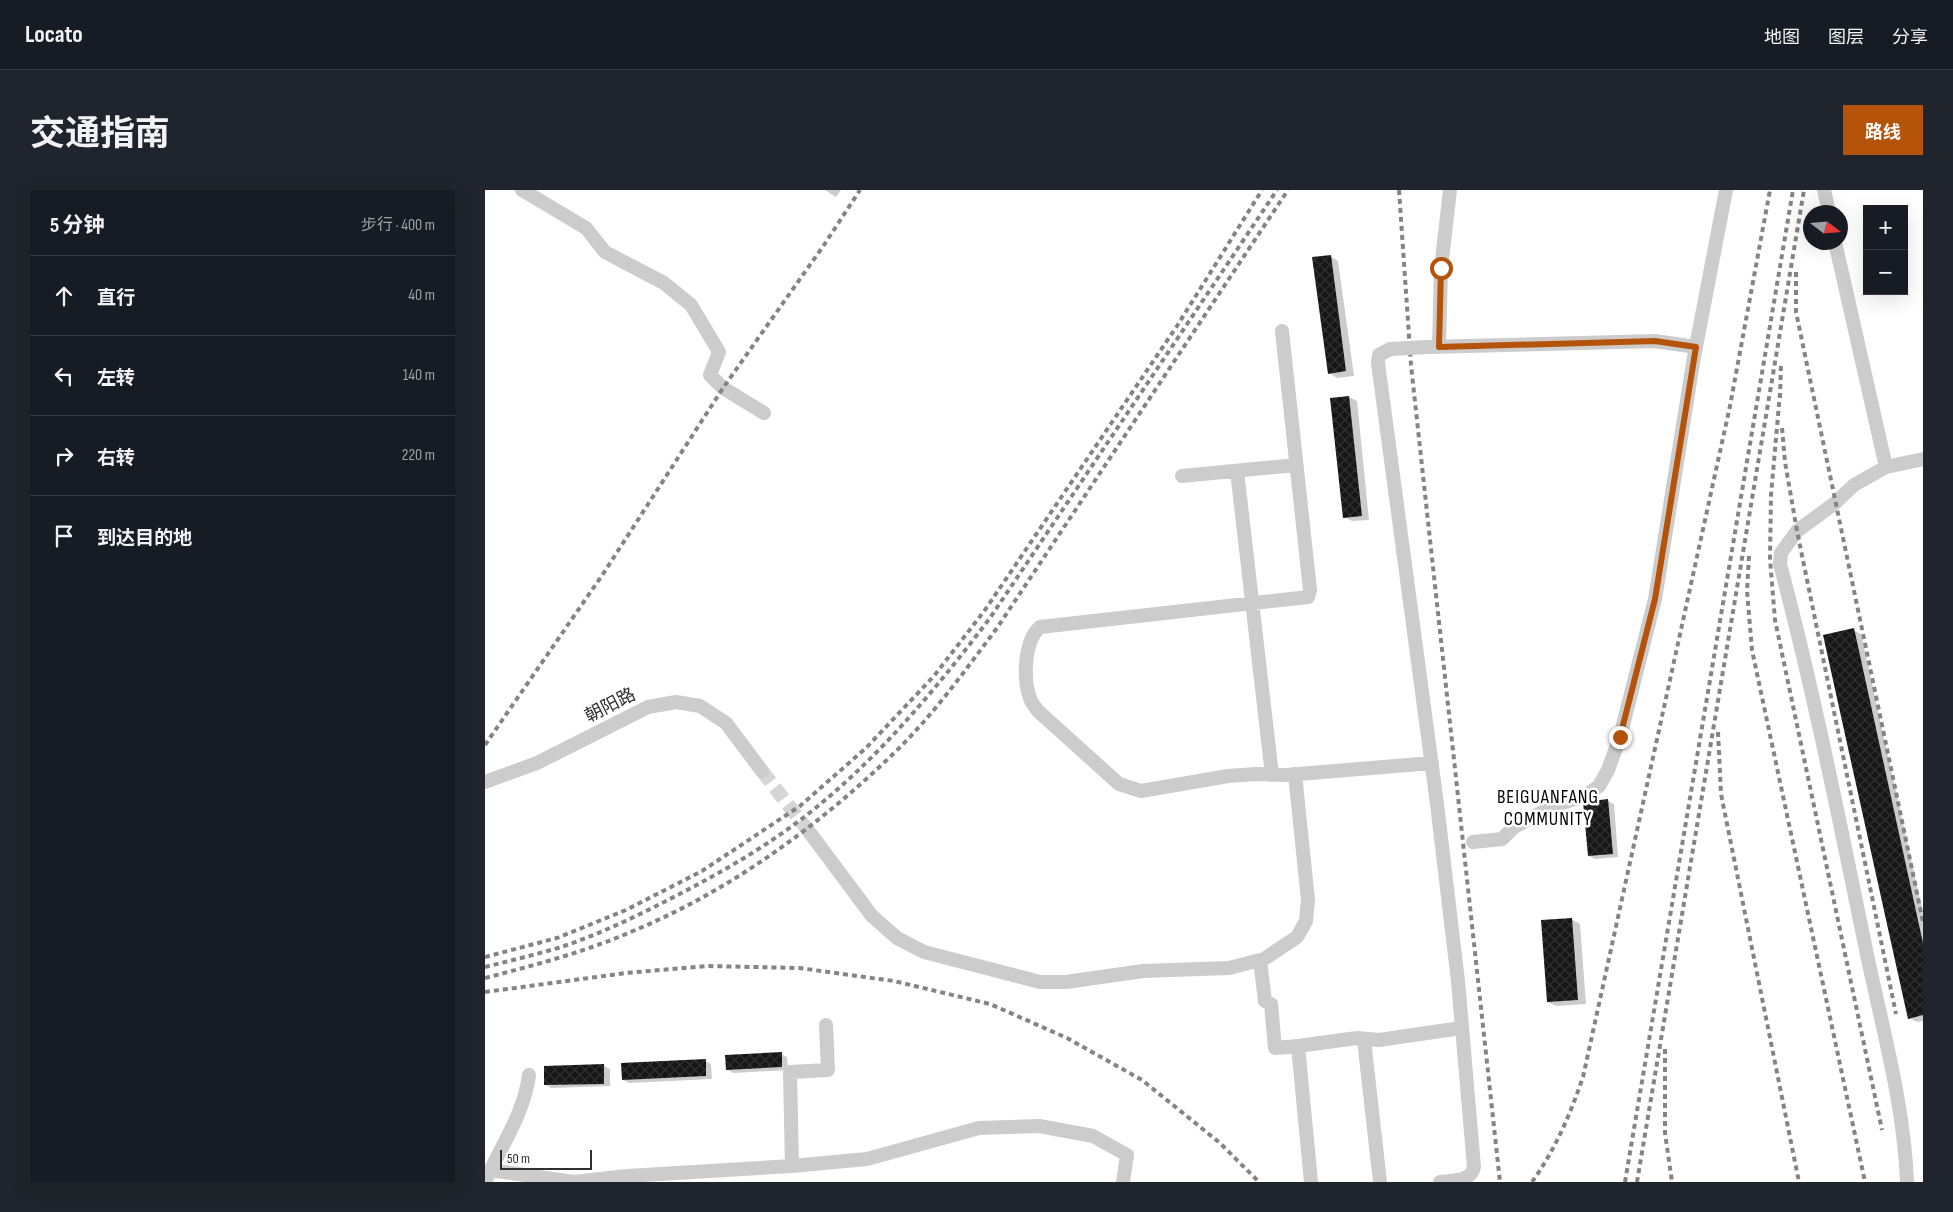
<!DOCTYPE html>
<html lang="zh">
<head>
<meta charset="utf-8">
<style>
  :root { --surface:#171b24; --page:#20242c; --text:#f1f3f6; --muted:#9ea1a6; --line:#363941; --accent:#b45309 }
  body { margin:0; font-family:"Sofia Sans Condensed","Noto Sans SC",sans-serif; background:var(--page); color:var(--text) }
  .controls { position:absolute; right:15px; top:15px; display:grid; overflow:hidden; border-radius:0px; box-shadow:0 5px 20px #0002 }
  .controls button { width:45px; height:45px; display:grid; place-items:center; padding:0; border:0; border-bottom:1px solid var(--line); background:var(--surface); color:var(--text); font:25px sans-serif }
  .compass { position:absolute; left:1318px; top:15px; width:45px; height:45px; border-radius:50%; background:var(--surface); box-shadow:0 5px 20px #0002; rotate:106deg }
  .scale { position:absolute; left:15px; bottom:12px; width:92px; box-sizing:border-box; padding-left:5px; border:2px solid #2f2f2f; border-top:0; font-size:14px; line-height:18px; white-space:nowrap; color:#2f2f2f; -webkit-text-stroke:4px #fff; paint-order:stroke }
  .stop { position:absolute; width:15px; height:15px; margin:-11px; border:4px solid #b45309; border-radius:50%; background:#fff }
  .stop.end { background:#b45309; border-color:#fff; box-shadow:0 1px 5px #0008 }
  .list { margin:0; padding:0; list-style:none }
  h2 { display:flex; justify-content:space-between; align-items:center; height:65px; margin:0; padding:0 20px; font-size:21px }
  h2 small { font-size:16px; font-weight:400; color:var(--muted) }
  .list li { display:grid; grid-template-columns:32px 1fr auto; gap:15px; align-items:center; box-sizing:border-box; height:80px; padding:0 20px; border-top:1px solid var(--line) }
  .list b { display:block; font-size:19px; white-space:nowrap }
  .list em { font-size:16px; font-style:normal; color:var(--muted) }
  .icon { flex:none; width:28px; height:28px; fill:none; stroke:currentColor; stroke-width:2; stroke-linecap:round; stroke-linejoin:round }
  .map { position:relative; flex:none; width:1438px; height:992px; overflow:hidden; border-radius:0px }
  header { display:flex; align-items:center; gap:30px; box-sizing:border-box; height:70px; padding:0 25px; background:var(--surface); border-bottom:1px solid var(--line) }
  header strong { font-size:24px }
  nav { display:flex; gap:28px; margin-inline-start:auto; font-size:18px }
  .intro { display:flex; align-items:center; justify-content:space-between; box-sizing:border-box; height:120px; padding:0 30px }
  h1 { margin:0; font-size:35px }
  .button { padding:12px 22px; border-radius:0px; background:var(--accent); color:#fff; font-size:18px; font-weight:700 }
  main { display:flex; gap:30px; padding:0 30px }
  aside { flex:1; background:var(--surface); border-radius:0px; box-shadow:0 5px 20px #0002 }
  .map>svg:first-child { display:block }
  .shadow { fill:#0003 }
  .building { fill:url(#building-cross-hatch) }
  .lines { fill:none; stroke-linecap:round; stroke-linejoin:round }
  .minor-tunnel { stroke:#d5d5d5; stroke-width:14; stroke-dasharray:14 7; stroke-linecap:butt }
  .minor { stroke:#ccc; stroke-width:14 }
  .rail { stroke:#848484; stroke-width:4; stroke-dasharray:5 4; stroke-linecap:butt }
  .minor-bridge { stroke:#ccc; stroke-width:14 }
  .route { stroke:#b45309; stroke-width:6 }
  .labels { text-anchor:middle; stroke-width:5; stroke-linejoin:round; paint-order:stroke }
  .street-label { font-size:18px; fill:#2f2f2f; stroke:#fff }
  .neighbourhood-label { font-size:19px; letter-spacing:1px; fill:#000; stroke:#fff }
</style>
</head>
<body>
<header>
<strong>Locato</strong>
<nav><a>地图</a><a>图层</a><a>分享</a></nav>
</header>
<div class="intro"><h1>交通指南</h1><a class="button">路线</a></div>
<main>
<aside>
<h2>5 分钟<small>步行 · 400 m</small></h2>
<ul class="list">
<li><svg class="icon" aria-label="ahead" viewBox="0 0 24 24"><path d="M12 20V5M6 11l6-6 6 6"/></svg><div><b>直行</b></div><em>40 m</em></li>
<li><svg class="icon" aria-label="left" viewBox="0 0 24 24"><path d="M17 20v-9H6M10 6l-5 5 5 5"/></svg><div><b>左转</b></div><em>140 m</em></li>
<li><svg class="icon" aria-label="right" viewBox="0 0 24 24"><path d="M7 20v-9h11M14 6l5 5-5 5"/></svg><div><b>右转</b></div><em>220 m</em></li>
<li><svg class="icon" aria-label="arrive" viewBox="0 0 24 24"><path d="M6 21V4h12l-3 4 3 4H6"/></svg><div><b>到达目的地</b></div></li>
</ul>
</aside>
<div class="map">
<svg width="1438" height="992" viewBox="0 0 1438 992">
  <defs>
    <pattern id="building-cross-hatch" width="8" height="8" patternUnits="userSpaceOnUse" patternTransform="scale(1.25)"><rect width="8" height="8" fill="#161616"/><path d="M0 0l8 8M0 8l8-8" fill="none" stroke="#303030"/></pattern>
  </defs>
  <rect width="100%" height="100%" fill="#fff"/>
  <!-- shadow -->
  <path class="shadow" d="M340 0H356L351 7Z
    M845 66 853 71 869 186 852 188 844 183Z
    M864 207 872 211 884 330 867 331 859 327Z
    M1368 440 1376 444 1438 723V831L1432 832 1424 828Z
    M1123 611 1129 614 1133 667 1110 669 1104 666Z
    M1086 729 1095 734 1101 814 1071 816 1063 812Z
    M296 864 302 867 303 880 248 883 242 879Z
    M220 871 226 874 227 889 144 893 138 890Z
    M119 876 125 879V896L66 898 60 894Z"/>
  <!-- building -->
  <path class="building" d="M846 65 861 181 843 184 827 67Z
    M864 206 877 326 858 328 845 208Z
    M1369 438 1438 753V825L1423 829 1338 445Z
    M1123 609 1128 664 1103 666 1098 612Z
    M1087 728 1093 810 1062 812 1056 730Z
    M297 862V877L241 880 240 865Z
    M221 869V886L137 890 136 873Z
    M119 874V894L59 895V876Z"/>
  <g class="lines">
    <!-- minor-tunnel -->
    <path class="minor-tunnel" d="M277 581 325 643"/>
    <!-- minor -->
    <path class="minor" d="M37 0 101 38 120 62 179 93 206 115 234 162 225 185 238 198 279 223
      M1339 0 1344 22
      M1350 52 1401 277
      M797 141 825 400 823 407 555 437C539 451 538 489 545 508 546 512 550 517 553 521L634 594 656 601 743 586 770 584 801 585 947 573
      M943 157 1170 151 1211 157
      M954 157 956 78 965 0
      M905 159 894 165 893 173 952 614 973 791 989 977C986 992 968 990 955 992
      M752 281 787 585
      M697 286 811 275
      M0 592 52 573 163 517 191 512 215 516 241 533 277 581
      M325 643 387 726 412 748 439 762 555 792H581L658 781 744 778 779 769 812 747 821 731 823 710 810 584
      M988 652 1017 649 1029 637 1073 614 1100 606 1114 596 1123 580 1135 547 1170 409 1209 167 1241 0
      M775 770 780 811 786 814 790 858 813 856 826 992
      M879 850 895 992
      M813 856 872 848 894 850 976 838
      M307 976 305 882 343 880 341 835
      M5 980 89 992 142 986 307 976 382 969 494 938 554 936 608 946 642 965 638 992
      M0 992C16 956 39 924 44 885
      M1422 992C1419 911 1395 830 1379 750 1353 624 1328 498 1295 374L1296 363 1312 341 1350 313 1369 295 1401 277 1438 269"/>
    <!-- rail -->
    <path class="rail" d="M914 0 926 175 1015 992
      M1311 82V122L1438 732
      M1295 203 1286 305 1285 369 1290 430 1397 940
      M1295 208 1296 173
      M1297 238 1300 272 1312 341 1411 824
      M1264 366 1262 401 1267 460 1380 992
      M1233 542 1236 604 1314 992
      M0 555 118 384 238 198 339 55 375 0
      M0 767 72 748 141 720 217 681 315 616 381 558 449 486 500 420 692 136 777 0
      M0 777C24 771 49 765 73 758 110 746 146 729 181 711 230 686 280 658 323 624 393 569 451 499 505 428L792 0
      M0 788C50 775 100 762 148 741 244 701 331 638 406 566 446 528 479 482 512 438L803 0
      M0 802 141 783 222 776 314 778 409 791 505 814 582 848 657 890 735 953 774 992
      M1180 859V943L1187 992
      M1047 992C1070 960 1085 925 1098 887L1245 216 1285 0
      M1140 992 1308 0
      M1152 992 1319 0"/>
    <!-- minor-bridge -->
    <path class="minor-bridge" d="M905 159 943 157"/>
  </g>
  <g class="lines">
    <!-- route -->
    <path class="route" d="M956 78 954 157 1170 151 1211 157 1170 409 1135 547"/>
  </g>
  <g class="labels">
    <!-- street labels -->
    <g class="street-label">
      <text transform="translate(125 515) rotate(-27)" y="6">朝阳路</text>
    </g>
    <!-- neighbourhood labels -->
    <g class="neighbourhood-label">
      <text x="1063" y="613">BEIGUANFANG<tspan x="1063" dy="22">COMMUNITY</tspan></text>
    </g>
  </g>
</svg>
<div class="controls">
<button>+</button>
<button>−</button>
</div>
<svg class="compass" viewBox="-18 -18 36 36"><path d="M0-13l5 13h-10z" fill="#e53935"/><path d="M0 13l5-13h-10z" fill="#9ea1a6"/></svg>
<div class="scale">50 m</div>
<div class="stop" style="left:956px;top:78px"></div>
<div class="stop end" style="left:1135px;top:547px"></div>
</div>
</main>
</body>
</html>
